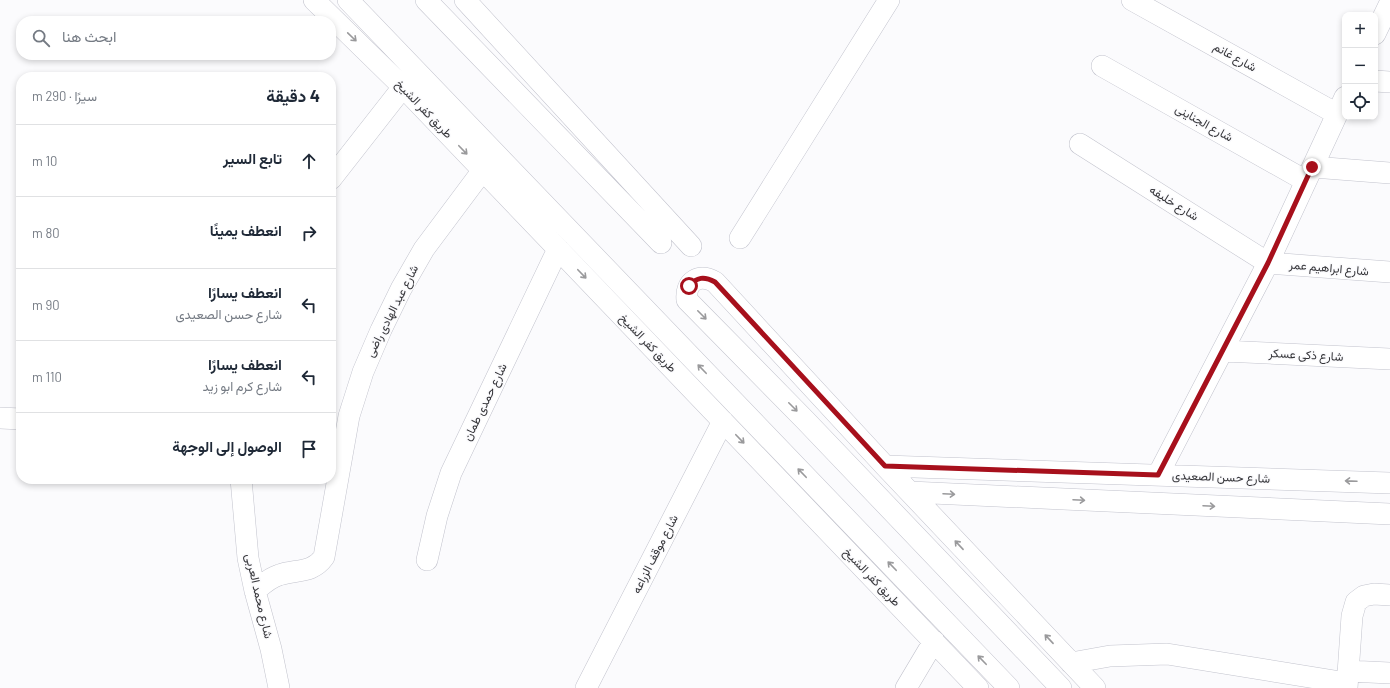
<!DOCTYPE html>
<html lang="ar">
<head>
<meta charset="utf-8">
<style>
  :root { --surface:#fff; --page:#f6f6f7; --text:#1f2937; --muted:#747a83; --line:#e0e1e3 }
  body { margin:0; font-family:Barlow,Vazirmatn,sans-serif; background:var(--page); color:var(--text); direction:rtl }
  .controls { position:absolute; right:12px; top:12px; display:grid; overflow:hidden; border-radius:8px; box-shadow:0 2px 6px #0003 }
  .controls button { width:36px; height:36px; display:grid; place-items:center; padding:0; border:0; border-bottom:1px solid var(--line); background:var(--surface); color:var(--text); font:20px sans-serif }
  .stop { position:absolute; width:12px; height:12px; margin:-9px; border:3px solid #a7101c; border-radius:50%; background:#fff }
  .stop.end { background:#a7101c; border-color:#fff; box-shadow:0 1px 4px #0008 }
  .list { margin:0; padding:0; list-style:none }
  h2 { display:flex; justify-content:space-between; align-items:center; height:52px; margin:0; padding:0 16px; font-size:17px }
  h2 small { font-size:13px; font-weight:400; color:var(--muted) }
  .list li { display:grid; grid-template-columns:26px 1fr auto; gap:12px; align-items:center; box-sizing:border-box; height:72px; padding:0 16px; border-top:1px solid var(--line) }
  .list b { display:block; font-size:15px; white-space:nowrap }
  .list p { margin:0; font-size:13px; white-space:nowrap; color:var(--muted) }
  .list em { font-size:13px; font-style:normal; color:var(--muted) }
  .icon { flex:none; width:22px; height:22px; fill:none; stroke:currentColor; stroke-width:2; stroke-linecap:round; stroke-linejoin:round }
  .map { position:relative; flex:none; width:1390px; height:688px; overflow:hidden; direction:ltr }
  .search { position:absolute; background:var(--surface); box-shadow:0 2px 6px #0003; left:16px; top:16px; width:320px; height:44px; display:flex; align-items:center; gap:10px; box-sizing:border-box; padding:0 14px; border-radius:16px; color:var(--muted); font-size:15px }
  .panel { position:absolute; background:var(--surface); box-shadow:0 2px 6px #0003; left:16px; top:72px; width:320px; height:412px; border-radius:16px; direction:rtl }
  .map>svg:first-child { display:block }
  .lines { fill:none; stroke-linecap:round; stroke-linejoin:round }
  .minor-casing { stroke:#c2c3cd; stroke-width:22 }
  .minor { stroke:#fff; stroke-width:21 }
  .oneway { stroke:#9a9a9c }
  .route { stroke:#a7101c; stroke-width:5 }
  .labels { text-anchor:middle; stroke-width:3; stroke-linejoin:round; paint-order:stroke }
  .street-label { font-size:12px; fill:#353539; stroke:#fbfbfd }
</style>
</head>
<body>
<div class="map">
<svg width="1390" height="688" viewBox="0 0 1390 688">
  <rect width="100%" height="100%" fill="#fbfbfd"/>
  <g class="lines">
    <!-- minor casing -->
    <g class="minor-casing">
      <path id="minor" d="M314 0 403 87 978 688
        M348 0 1009 688
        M426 0 661 243
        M465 0 691 246
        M1132 0 1337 114
        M1375 34 1390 3
        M1102 66 1306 181
        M1375 81 1390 82
        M1080 144 1268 263 1390 272
        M1313 167 1390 173
        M331 179 403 87
        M740 238 889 0
        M1223 351 1390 359
        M0 418 21 419
        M885 466 1390 483
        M1158 475 1268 263 1345 97
        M241 479 248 558 255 591 271 649 279 688
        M910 492 1390 514
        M427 560 437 516 451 473 558 249
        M255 591C262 585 269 578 279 575 296 569 312 574 324 557L349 416 363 372 381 330 401 289 424 249 483 170
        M1071 663 1110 656 1167 654 1347 683
        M1348 671 1390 673
        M586 688 723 421
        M906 688 934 641
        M1061 688 805 420 687 300C685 281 699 273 715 282L885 466 1095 688
        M1347 688 1352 616 1356 602 1364 596 1374 594 1390 595"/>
    </g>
    <!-- minor -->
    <use href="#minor" class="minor"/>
  </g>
  <!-- one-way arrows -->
  <defs><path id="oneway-shaft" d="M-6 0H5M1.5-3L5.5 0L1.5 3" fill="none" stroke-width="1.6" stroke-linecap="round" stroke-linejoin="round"/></defs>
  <g class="oneway">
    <use href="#oneway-shaft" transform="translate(352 37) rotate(44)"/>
    <use href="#oneway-shaft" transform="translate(463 150) rotate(46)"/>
    <use href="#oneway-shaft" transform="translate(582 274) rotate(46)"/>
    <use href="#oneway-shaft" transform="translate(702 315) rotate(45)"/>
    <use href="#oneway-shaft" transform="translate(702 369) rotate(-134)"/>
    <use href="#oneway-shaft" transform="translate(793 407) rotate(45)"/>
    <use href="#oneway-shaft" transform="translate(740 439) rotate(46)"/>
    <use href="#oneway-shaft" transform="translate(802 473) rotate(-134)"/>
    <use href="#oneway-shaft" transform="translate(1351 481) rotate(-178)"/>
    <use href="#oneway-shaft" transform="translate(949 494) rotate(3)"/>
    <use href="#oneway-shaft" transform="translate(1079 500) rotate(3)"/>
    <use href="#oneway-shaft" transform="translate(1209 506) rotate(3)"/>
    <use href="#oneway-shaft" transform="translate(959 545) rotate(-133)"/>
    <use href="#oneway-shaft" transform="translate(892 566) rotate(-134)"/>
    <use href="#oneway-shaft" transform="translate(1049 639) rotate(-133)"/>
    <use href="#oneway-shaft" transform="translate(982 660) rotate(-134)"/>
  </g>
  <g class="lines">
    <!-- route -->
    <path class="route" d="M689 286C697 277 704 276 715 282L885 466 1158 475 1268 263 1312 167"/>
  </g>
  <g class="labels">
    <!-- street labels -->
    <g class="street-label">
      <text transform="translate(1235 57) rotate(29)" y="4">شارع غانم</text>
      <text transform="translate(424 109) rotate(46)" y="4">طريق كفر الشيخ</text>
      <text transform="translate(1204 123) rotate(29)" y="4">شارع الجناينى</text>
      <text transform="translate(1174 203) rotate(32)" y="4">شارع خليفه</text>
      <text transform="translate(1329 268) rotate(5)" y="4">شارع ابراهيم عمر</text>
      <text transform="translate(392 311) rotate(-63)" y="4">شارع عبد الهادى راضى</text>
      <text transform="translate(648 343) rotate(46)" y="4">طريق كفر الشيخ</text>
      <text transform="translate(1306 355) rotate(3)" y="4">شارع ذكى عسكر</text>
      <text transform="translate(485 402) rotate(-64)" y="4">شارع حمدى طمان</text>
      <text transform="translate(1221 477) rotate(2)" y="4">شارع حسن الصعيدى</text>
      <text transform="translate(655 554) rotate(-63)" y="4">شارع موقف الزراعه</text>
      <text transform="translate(872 577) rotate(46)" y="4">طريق كفر الشيخ</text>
      <text transform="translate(259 596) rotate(77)" y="4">شارع محمد العربى</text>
    </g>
  </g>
</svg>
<div class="controls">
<button>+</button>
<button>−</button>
<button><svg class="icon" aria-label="locate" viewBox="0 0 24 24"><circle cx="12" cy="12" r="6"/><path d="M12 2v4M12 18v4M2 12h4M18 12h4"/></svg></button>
</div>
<div class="stop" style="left:689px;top:286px"></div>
<div class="stop end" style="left:1312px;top:167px"></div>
<div class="search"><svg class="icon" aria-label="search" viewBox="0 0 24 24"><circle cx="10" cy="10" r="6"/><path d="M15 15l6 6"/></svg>ابحث هنا</div>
<section class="panel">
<h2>4 دقيقة<small>سيرًا · 290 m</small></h2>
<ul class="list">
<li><svg class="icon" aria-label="ahead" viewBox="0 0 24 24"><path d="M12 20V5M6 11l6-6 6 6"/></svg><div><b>تابع السير</b></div><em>10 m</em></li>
<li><svg class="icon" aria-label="right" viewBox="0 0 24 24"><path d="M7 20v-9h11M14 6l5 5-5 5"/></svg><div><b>انعطف يمينًا</b></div><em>80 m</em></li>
<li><svg class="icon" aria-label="left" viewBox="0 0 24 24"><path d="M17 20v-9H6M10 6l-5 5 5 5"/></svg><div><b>انعطف يسارًا</b><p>شارع حسن الصعيدى</p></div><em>90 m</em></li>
<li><svg class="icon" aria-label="left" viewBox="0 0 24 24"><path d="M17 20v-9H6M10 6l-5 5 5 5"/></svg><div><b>انعطف يسارًا</b><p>شارع كرم ابو زيد</p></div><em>110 m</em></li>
<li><svg class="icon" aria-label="arrive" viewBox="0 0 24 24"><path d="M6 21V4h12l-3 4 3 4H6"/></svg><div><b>الوصول إلى الوجهة</b></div></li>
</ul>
</section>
</div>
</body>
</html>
